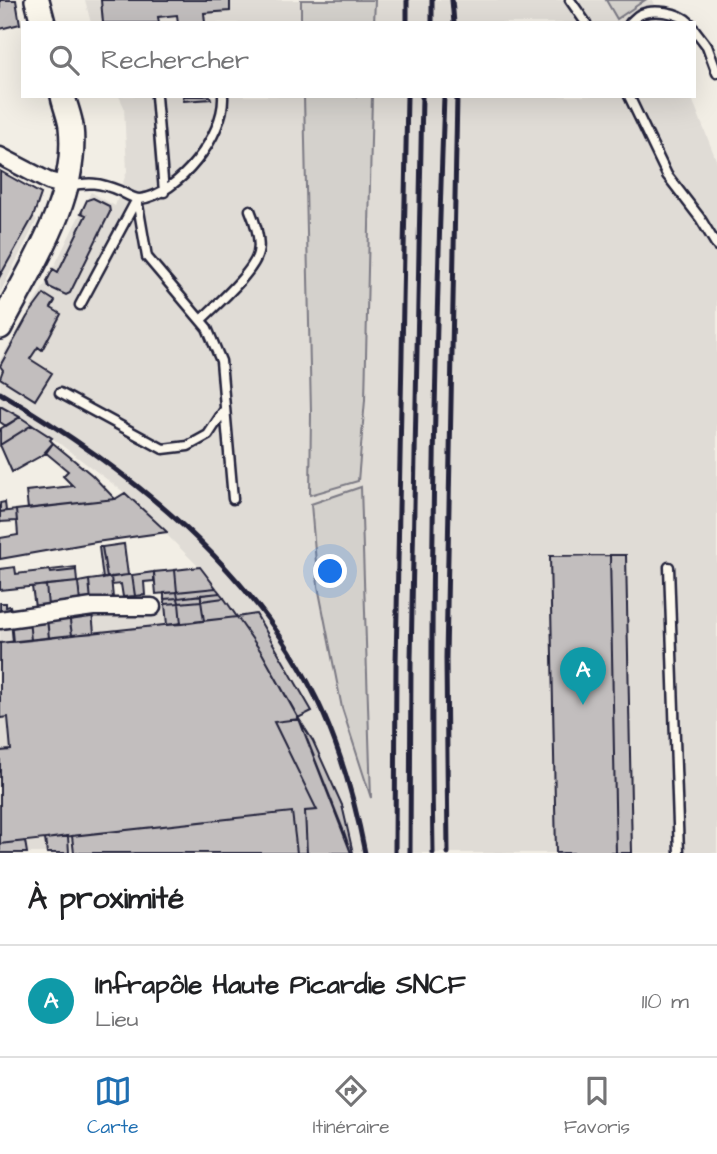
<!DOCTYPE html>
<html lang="fr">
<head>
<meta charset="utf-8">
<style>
  :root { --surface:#fff; --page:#f2f2f2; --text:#202124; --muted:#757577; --line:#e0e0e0; --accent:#1f6fb2 }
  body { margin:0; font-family:"Architects Daughter",sans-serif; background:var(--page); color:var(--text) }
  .you { position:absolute; left:331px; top:572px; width:24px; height:24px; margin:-18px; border:5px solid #fff; border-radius:50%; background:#1a73e8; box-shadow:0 0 0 10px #1a73e833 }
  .badge { display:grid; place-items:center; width:46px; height:46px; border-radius:50%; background:var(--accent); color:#fff; font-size:23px; font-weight:700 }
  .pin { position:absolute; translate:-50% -58px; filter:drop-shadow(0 2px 4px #0008) }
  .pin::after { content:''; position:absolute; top:37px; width:24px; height:21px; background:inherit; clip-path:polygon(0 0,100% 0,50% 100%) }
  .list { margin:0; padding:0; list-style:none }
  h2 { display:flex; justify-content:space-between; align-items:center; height:91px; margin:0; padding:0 28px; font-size:30px }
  h2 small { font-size:23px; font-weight:400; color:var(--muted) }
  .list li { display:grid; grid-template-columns:46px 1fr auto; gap:21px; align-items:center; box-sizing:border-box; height:112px; padding:0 28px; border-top:2px solid var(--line) }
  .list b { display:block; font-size:26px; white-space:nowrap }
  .list p { margin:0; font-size:23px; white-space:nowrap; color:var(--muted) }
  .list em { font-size:23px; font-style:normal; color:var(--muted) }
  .icon { flex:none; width:38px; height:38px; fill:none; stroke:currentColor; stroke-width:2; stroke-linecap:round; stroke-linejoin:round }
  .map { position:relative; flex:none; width:717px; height:853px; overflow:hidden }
  .search { position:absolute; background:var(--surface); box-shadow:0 7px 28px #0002; left:21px; right:21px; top:21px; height:77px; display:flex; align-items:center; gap:18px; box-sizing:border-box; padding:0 24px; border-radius:0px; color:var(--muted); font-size:26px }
  .sheet { height:203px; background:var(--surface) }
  nav { display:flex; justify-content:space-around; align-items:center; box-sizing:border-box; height:98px; border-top:2px solid var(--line); background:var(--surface); font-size:19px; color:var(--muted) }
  nav a { display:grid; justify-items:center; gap:4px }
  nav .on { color:var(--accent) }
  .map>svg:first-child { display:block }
  .built { fill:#e0dcd6 }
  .green { fill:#d4d1cc; stroke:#7b7a84; stroke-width:2 }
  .building { fill:#c2bebe; stroke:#22223b; stroke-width:2 }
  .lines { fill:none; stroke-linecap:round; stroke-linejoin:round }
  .service-casing { stroke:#22223b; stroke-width:13 }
  .minor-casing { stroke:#22223b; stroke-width:21 }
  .secondary-casing { stroke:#22223b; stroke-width:28 }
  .service { stroke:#fbf7ec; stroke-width:8 }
  .minor { stroke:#fbf7ec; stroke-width:16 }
  .secondary { stroke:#fbf7ec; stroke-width:23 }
  .rail { stroke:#22223b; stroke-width:5 }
</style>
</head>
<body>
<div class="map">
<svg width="717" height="853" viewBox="0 0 717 853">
  <rect width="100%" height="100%" fill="#f2eee5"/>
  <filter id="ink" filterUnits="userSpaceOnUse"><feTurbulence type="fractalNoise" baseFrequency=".0143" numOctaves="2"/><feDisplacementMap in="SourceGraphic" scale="14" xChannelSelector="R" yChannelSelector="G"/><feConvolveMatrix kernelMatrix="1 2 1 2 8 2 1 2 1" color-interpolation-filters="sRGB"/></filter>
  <g filter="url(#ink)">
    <!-- built -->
    <path class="built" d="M85 0H653L663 23H91Z
      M119 96H691L717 162V853H0V623L164 604V593L156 594 154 572 199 567 125 493 52 438 0 406V360L47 281 91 192 115 206 127 171 124 107Z
      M0 171 41 194 34 217 37 220 0 293Z"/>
    <!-- green -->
    <path class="green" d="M301 0H375L374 23H301Z
      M606 0H645L617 19Z
      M304 96H372L365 400 358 481 310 495 311 413Z
      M361 487 371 798 342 708 318 586 311 504Z"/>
    <!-- building -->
    <path class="building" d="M0 0H16L20 24 0 29Z
      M101 0H230V11L204 13 205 23H178L177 15 158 17 159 23H103Z
      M183 96H210L211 99 184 101Z
      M0 171 41 194 33 217 0 276Z
      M93 198 109 206 110 212 70 293 66 295 49 287 47 281 53 269 58 272 86 215 81 213 87 200Z
      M44 294 55 301 51 308 61 314 42 350 38 347 30 359 52 373 35 400 0 378 3 370 0 366 27 317Z
      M0 406 20 417 6 426 0 422Z
      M20 417 32 425 0 445V429Z
      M32 425 52 438 50 440 53 443 46 453 12 472 0 445Z
      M53 443 92 475 115 499 28 509 26 491 73 486 63 476 68 471 45 452Z
      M125 493 167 532 96 542 0 559V538L18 535 16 510 115 499Z
      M5 502 6 511 0 512V503Z
      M16 510 17 521 0 522V512Z
      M124 544 128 575 107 578 102 547Z
      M99 547H102L107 578 103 579Z
      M610 555 616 853H556L550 556Z
      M610 555H626L632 853H616Z
      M15 567 16 574 50 570 51 573 76 570 77 582 0 590V569Z
      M76 567V570L51 573 50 570Z
      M200 567 216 588 177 592 175 570Z
      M175 570 177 592 156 594 154 572Z
      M154 572V581L144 582 145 595 135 596 132 575Z
      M128 575H132L135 596 123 597 121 584 112 585 111 577Z
      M111 577 113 598 91 601 89 580Z
      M89 580 91 601 80 602 78 582Z
      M78 582 80 602 48 606 46 585Z
      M46 585 48 606 35 607 32 587Z
      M216 588 220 593 178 598 177 592Z
      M177 592 178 598 164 599V593Z
      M220 593 224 598 201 601V595Z
      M201 595V601L179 603 178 598Z
      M178 598 179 603 165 604 164 599Z
      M224 598 237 617 204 621 201 601Z
      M201 601 204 621 181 624 179 603Z
      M0 603H6V607L10 606 11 610 0 611Z
      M179 603 181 624 167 625 165 604Z
      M92 612 94 633 72 635 69 614Z
      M69 614 72 635 49 638 47 617Z
      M256 614 312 711 298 718 262 653 237 617Z
      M237 617 262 653 299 719 274 722 317 810 305 811 307 853H297L292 812 0 844V751L11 750 8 717 0 718V643Z
      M29 619 31 640 13 642 11 621Z
      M29 619 47 620 49 638 31 640Z
      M299 719 344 832 351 853H307L305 811 317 810 274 722Z
      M299 719 313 741 342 805 353 853H351Z
      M292 812 297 853H74L72 836Z
      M68 836 69 853H47L45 839Z
      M25 841 27 853H0V844Z"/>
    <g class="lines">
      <!-- service casing -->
      <g class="service-casing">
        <path id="service" d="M570 0 586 23
          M630 23C633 20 636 17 639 15 653 8 679 12 690 23
          M694 29 707 46 717 73
          M156 96 164 192
          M629 96 667 175 700 218 717 246
          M67 186C89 182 99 182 120 191 126 194 133 199 140 199 178 195 225 135 223 96
          M80 305 137 199 147 257 207 328 221 361 233 499
          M201 320C215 306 254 272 258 253 261 239 255 222 250 210
          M60 393 163 449 188 446 208 435 225 409
          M669 567 679 853"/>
      </g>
      <!-- minor casing -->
      <g class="minor-casing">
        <path id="minor" d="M0 156 48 181 67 186
          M0 620 93 607H152"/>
      </g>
      <!-- secondary casing -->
      <g class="secondary-casing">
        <path id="secondary" d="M37 0 43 23
          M0 327C31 267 79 197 71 127 70 117 65 106 63 96"/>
      </g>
      <!-- service -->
      <use href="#service" class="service"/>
      <!-- minor -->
      <use href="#minor" class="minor"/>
      <!-- secondary -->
      <use href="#secondary" class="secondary"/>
      <!-- rail -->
      <path class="rail" d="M407 0V23
        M452 0 454 23
        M432 23V0
        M0 393C130 469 262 574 324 715 343 759 356 806 365 853
        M395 853 396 664 407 96
        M410 853 411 660 422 96
        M433 853C429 601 435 348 444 96
        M448 853 446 658 457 96"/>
    </g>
  </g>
</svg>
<div class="you"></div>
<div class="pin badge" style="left:583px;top:705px;background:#0f9aa8">A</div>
<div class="search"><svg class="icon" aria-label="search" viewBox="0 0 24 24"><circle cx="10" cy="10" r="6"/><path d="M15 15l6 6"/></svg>Rechercher</div>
</div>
<section class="sheet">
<h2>À proximité<small></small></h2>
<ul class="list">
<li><span class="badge" style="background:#0f9aa8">A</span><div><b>Infrapôle Haute Picardie SNCF</b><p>Lieu</p></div><em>110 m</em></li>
</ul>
</section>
<nav>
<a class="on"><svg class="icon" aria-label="map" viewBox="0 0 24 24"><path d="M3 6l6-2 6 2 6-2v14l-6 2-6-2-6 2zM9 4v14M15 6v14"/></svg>Carte</a>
<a><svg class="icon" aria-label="directions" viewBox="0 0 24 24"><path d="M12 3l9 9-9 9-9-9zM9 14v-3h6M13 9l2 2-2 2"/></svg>Itinéraire</a>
<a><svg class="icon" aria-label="saved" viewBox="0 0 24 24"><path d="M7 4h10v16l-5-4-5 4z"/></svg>Favoris</a>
</nav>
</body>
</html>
